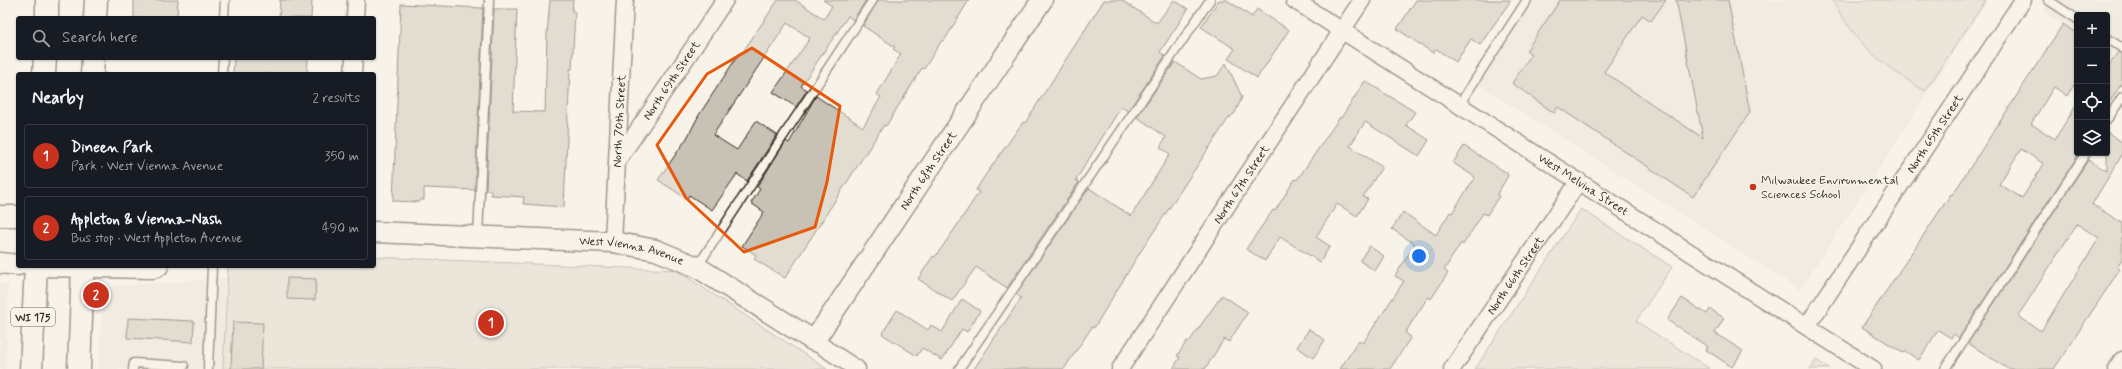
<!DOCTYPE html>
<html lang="en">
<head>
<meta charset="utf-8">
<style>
  :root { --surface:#171b24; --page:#242831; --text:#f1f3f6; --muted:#9ea1a6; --line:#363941; --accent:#c8321e }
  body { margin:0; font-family:Mynerve,sans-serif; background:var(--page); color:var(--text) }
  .controls { position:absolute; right:12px; top:12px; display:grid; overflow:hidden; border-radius:4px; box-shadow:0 1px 3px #0004 }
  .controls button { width:36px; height:36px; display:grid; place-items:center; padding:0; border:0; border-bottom:1px solid var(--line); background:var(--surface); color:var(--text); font:20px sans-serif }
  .you { position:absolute; left:1419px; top:256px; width:14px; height:14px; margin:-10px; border:3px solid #fff; border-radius:50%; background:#1a73e8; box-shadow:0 0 0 6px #1a73e833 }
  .badge { display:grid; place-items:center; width:26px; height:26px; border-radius:50%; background:var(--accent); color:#fff; font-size:13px; font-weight:700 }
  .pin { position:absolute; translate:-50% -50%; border:2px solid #fff; box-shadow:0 1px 4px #0006 }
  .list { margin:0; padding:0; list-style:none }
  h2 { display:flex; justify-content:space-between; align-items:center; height:52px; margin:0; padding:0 16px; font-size:17px }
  h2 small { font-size:13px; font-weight:400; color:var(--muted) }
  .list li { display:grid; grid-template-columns:26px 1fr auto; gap:12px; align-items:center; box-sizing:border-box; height:64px; margin:0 8px 8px; padding:0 8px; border:1px solid var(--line); border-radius:4px }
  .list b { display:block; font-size:15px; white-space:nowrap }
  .list p { margin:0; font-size:13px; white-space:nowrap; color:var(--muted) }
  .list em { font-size:13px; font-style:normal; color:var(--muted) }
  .icon { flex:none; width:22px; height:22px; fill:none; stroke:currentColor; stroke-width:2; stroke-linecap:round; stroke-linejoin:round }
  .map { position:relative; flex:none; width:2122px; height:369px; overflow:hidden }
  .search { position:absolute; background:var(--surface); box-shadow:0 1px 3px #0004; left:16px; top:16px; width:360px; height:44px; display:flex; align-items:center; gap:10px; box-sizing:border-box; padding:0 14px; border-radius:4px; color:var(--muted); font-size:15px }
  .panel { position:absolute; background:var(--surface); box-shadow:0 1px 3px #0004; left:16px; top:72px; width:360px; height:196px; border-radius:4px }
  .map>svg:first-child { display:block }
  .built { fill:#e9e4d9 }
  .green { fill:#dbd6cb; stroke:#8b8074 }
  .building { fill:#c8c1b6; stroke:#3b2a1e; fill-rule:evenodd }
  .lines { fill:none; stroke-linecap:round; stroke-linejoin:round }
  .service-casing { stroke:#3b2a1e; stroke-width:11 }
  .minor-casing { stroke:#3b2a1e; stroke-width:19 }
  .tertiary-casing { stroke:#3b2a1e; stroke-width:23 }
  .primary-casing { stroke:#3b2a1e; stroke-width:25 }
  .service { stroke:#f7f3e8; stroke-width:8 }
  .minor { stroke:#f7f3e8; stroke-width:16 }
  .tertiary { stroke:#f7f3e8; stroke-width:20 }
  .primary { stroke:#f7f3e8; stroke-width:22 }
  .marked { fill:none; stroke:#e8590c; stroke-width:3; stroke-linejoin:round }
  .poi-dot { fill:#c8321e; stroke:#f7f3e8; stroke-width:1.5 }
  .labels { text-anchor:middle; stroke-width:3; stroke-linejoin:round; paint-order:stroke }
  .shield { fill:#f7f3e8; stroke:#73665b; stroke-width:1 }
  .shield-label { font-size:11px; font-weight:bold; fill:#3b2a1e }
  .street-label { font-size:12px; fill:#3b2a1e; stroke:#f7f3e8 }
  .poi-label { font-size:12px; fill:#3b2a1e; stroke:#f7f3e8; text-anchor:start }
</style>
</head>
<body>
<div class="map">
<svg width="2122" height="369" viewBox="0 0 2122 369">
  <rect width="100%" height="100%" fill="#f7f3e8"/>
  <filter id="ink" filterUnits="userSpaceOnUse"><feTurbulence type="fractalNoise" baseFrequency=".025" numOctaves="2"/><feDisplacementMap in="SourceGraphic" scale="8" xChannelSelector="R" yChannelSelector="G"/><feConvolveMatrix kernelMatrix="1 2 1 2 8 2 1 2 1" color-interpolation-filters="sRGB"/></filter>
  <g filter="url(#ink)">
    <!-- built -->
    <path class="built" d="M1533 0H1988L1800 290 1479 85Z
      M2052 0H2122V65L2107 55V15H2077V35L2043 12Z
      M227 278 223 369H99L103 287Z
      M0 284H8L6 369H0Z"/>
    <!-- green -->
    <path class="green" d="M1833 0H1986L1925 91C1885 67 1854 43 1833 0Z
      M1581 209 1672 267 1636 321 1710 369H1475Z
      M374 257 676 270 827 369H223L228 266H374Z
      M1816 360 1830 369H1810Z"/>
    <!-- building -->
    <path class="building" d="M134 0H178L177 18H134Z
      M280 0 312 1 311 18H279Z
      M550 0H573L572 11 575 12 572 69H570L564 207 523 204 524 197 491 195V190H486L494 9H517L513 111 545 112 547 33Z
      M778 0H795L824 19 832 6 823 0H866L853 20 848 16 801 86 807 90 796 107 773 92 810 38 787 23 713 135 737 150 756 121 777 135 747 181 737 174 712 210 689 195 687 199 658 180 687 138 699 115 740 52 742 53Z
      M878 0H969L944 41 942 40 924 69 922 68 886 126 884 125 785 278 754 259 756 255 742 246 764 212 751 203 760 189 757 187 786 141 789 143 816 96 863 127 881 97 877 94 901 54 893 49 895 47 863 26Z
      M1104 0H1121L1157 23 1174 0 1188 9 1160 52 1165 56 1128 111 1121 107 1076 180 1079 182 1007 288 976 267 952 301 918 279 933 256 935 257 954 230 979 192 976 190 984 177 1023 122 1025 123Z
      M1219 0H1227L1252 17 1257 9 1289 30 1257 78 1228 59 1235 49 1201 27Z
      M1416 0H1511L1480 45 1471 39 1456 62 1436 49 1433 53 1397 29Z
      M1560 0H1666L1651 21 1642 15 1604 72 1703 138 1676 0H1728L1750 112 1693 197 1558 107 1554 113 1512 83 1531 55 1526 51Z
      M401 4 483 8 475 190 424 188V200H419V202L393 201Z
      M2063 24 2077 34V80L2067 96 2054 87 2031 124 2055 139 2077 104V153L2079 154 1959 338 1954 334 1951 338 1938 330 1919 360 1905 351 1903 353 1862 327 1951 194H1953ZM2021 149 2044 164 2022 198 1999 184Z
      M2118 52 2122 53V83L2107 106V69Z
      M234 58H308L307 74H233Z
      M1175 62 1201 79 1217 76 1226 63 1242 97 1235 113 1228 119 1139 254 1094 328 1092 327 1064 369H974L1021 298 1016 294 1089 188 1131 216 1170 154 1160 147 1166 137 1137 117Z
      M1365 81 1415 112 1406 125 1429 140 1419 156 1365 122 1350 146 1382 167 1363 197 1368 199 1357 216 1337 204 1316 237 1330 246 1320 262 1280 237 1265 261 1246 249 1273 210 1275 211 1295 179 1297 180 1340 117 1341 118Z
      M2107 132 2122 142V155L2092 204 2122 223V259L2117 267 2120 269 2054 369H2008L1968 343 2088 160 2107 171ZM2077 224 2099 238 2041 331 2018 316Z
      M1464 146 1507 173 1508 176 1497 194 1499 196 1487 215 1483 213 1463 245 1461 243 1444 270 1448 273 1431 299 1428 297 1405 333 1411 337 1390 369H1340L1359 340 1363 343 1404 281 1395 276 1415 244 1392 229 1403 212 1436 235 1450 212 1452 213 1475 177 1453 163Z
      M1369 246 1384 256 1375 271 1360 261Z
      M287 278 316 279 315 300 287 299Z
      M1222 295 1248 312 1229 342 1224 339 1205 369H1173L1180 357 1177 356 1187 341 1189 342Z
      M1682 298 1707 314 1710 309 1724 318 1715 333 1743 351 1732 367 1706 350 1708 347 1667 320Z
      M962 299 980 311 967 332 962 329 942 360 922 348 917 356 882 334 897 310 928 330 931 325 942 332Z
      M128 318 194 321 193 342 127 338Z
      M233 322 263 323 261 369H231Z
      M1309 329 1325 340 1313 358 1297 347Z"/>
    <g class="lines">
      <!-- service casing -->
      <g class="service-casing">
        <path id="service" d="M2048 0 2077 19
          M224 18 225 0
          M2107 38 2122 48
          M222 74 223 58
          M1459 105 1527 0
          M2107 120 2122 97
          M478 236 489 0
          M697 267 873 0
          M133 369 134 363 184 366
          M208 369 212 266
          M959 369 1210 0
          M1945 369 2086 153"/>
      </g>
      <!-- minor casing -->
      <g class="minor-casing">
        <g id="minor">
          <path id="s1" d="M1294 0 1873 369"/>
          <path d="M355 18 356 0"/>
          <path d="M353 74 354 58"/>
          <path id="s2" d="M618 160 725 0"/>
          <path id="s3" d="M613 242 625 0"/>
          <path id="s4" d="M1807 326 2023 0"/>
          <path d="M814 341 857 369"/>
          <path id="s5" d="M1120 369 1362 0"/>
          <path id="s6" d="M1452 369 1579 181"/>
          <path d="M2116 369 2122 360"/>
        </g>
      </g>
      <!-- tertiary casing -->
      <g class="tertiary-casing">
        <g id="tertiary">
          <path d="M0 216H18"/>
          <path id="s7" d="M374 232 613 242 656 250 697 267 814 341 1042 0"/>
          <path d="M0 263 18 265"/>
          <path d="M36 266 153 268 158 266"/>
        </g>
      </g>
      <!-- primary casing -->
      <g class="primary-casing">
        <path id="primary" d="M47 18V0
          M95 18 96 0
          M44 74 45 58
          M92 74 93 58
          M31 369 36 266
          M79 369 83 266"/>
      </g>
      <!-- service -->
      <use href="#service" class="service"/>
      <!-- minor -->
      <use href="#minor" class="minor"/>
      <!-- tertiary -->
      <use href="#tertiary" class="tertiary"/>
      <!-- primary -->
      <use href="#primary" class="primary"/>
    </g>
  </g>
  <!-- marked area -->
  <path d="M0 0H2122V369H0ZM752 48 840 106 827 182 815 227 744 252 686 198 657 145 707 74Z" fill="#f7f3e8" fill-opacity=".55" fill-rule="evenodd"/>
  <path class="marked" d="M752 48 840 106 827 182 815 227 744 252 686 198 657 145 707 74Z"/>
  <!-- markers -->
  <circle class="poi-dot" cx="1753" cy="187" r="4"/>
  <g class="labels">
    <!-- shield labels -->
    <rect class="shield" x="11" y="308" width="44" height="18" rx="3"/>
    <g class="shield-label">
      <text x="33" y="321">WI 175</text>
    </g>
    <!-- street labels -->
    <g class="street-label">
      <text dy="4" stroke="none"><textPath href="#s2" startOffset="96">North 69th Street</textPath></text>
      <text dy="4" stroke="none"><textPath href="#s3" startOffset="121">North 70th Street</textPath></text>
      <text dy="4" stroke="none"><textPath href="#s4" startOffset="231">North 65th Street</textPath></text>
      <text dy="4" stroke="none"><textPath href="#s7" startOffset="671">North 68th Street</textPath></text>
      <text dy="4" stroke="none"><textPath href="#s5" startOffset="221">North 67th Street</textPath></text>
      <text dy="4" stroke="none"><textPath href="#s1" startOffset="343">West Melvina Street</textPath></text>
      <text dy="4" stroke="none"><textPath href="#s7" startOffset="259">West Vienna Avenue</textPath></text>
      <text dy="4" stroke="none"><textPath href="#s6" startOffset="113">North 66th Street</textPath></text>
    </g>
    <!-- poi labels -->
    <g class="poi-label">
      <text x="1761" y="184">Milwaukee Environmental<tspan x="1761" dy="14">Sciences School</tspan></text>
    </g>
  </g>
</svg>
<div class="controls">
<button>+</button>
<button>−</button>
<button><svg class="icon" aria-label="locate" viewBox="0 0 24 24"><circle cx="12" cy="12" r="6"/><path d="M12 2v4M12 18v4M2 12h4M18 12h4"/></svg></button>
<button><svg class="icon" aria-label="layers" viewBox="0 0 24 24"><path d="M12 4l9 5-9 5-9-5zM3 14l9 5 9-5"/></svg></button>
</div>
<div class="you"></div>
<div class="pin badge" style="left:491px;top:323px">1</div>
<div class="pin badge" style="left:96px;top:295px">2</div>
<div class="search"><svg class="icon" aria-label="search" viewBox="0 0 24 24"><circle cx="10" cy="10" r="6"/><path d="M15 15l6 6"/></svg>Search here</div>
<section class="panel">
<h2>Nearby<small>2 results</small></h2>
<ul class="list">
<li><span class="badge">1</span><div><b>Dineen Park</b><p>Park · West Vienna Avenue</p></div><em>350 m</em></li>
<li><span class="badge">2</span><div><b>Appleton &amp; Vienna-Nash</b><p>Bus stop · West Appleton Avenue</p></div><em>490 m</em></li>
</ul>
</section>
</div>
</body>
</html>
